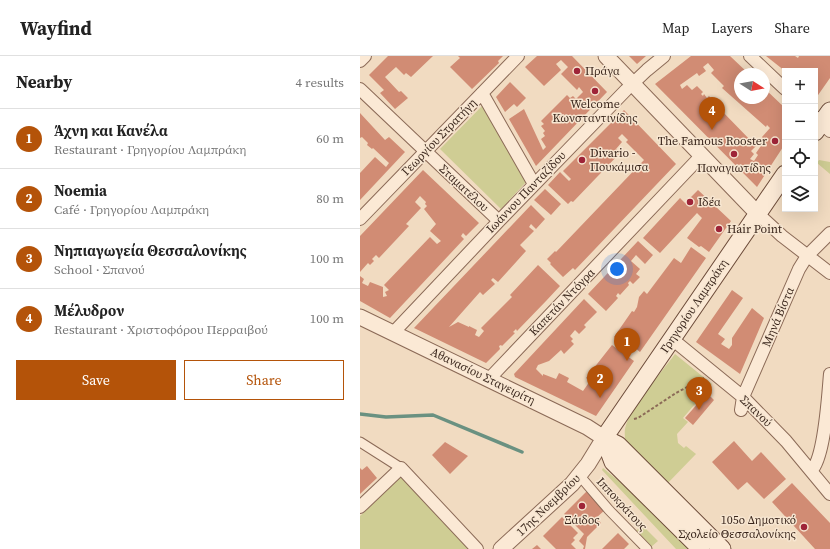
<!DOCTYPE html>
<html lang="en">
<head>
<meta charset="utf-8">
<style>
  :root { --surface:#fff; --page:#f2f2f2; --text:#222; --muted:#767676; --line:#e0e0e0; --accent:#b45309 }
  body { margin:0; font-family:"Source Serif 4",serif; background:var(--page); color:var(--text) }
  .controls { position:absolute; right:12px; top:12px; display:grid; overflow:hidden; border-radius:0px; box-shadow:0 4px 16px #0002 }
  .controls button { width:36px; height:36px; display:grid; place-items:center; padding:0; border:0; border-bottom:1px solid var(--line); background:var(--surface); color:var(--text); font:20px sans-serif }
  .compass { position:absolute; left:374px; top:12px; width:36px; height:36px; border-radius:50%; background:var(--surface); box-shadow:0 4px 16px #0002; rotate:101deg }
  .you { position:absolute; left:257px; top:213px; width:14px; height:14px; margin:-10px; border:3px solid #fff; border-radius:50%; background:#1a73e8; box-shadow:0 0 0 6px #1a73e833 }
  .badge { display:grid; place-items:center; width:26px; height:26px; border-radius:50%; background:var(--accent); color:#fff; font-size:13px; font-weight:700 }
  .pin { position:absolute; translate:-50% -33px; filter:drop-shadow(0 1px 2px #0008) }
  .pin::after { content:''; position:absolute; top:21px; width:14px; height:12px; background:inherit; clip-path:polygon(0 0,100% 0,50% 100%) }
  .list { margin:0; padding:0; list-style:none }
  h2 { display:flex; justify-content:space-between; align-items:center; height:52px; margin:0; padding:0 16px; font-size:17px }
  h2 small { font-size:13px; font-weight:400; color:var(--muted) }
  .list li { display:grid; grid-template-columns:26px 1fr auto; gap:12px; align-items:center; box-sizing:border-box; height:60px; padding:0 16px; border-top:1px solid var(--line) }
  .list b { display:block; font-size:15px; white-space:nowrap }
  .list p { margin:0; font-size:13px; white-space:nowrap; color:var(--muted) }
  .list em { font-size:13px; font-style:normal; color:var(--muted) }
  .actions { display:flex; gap:8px; padding:12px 16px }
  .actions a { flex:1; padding:9px 0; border:1px solid var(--accent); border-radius:0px; text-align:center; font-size:14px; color:var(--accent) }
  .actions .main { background:var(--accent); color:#fff }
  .icon { flex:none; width:22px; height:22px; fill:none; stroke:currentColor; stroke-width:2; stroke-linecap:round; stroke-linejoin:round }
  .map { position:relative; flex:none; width:470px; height:493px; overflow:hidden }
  header { display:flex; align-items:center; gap:24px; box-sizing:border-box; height:56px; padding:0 20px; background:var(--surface); border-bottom:1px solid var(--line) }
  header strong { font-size:19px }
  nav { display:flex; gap:22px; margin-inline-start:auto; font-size:14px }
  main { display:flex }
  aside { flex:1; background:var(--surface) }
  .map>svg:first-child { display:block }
  .green { fill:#cfcd94 }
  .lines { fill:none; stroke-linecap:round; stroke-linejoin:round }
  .stream { stroke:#6a9181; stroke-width:3.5 }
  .building { fill:#d18c74; fill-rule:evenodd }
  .pedestrian-casing { stroke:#8b6a57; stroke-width:11 }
  .minor-casing { stroke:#8b6a57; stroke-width:14 }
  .tertiary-casing { stroke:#8b6a57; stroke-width:17 }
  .secondary-casing { stroke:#6d4c3a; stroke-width:19 }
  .path { stroke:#8b6a57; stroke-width:2; stroke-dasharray:3 2; stroke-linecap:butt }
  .pedestrian { stroke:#fbe9d5; stroke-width:9 }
  .minor { stroke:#fbe9d5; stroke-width:12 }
  .tertiary { stroke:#fbe9d5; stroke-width:15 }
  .secondary { stroke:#fbe9d5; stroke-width:17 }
  .poi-dot { fill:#9e2438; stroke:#f7e6d1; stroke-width:1.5 }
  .labels { text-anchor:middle; stroke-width:3; stroke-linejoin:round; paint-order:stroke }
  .poi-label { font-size:12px; fill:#3a261c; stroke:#f7e6d1; text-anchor:start }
  .street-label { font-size:12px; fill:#3a261c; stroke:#f7e6d1 }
</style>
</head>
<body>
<header>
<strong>Wayfind</strong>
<nav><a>Map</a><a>Layers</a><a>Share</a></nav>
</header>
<main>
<aside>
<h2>Nearby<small>4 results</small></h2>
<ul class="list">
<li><span class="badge">1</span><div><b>Άχνη και Κανέλα</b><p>Restaurant · Γρηγορίου Λαμπράκη</p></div><em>60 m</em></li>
<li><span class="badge">2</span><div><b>Noemia</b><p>Café · Γρηγορίου Λαμπράκη</p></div><em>80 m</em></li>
<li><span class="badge">3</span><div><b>Νηπιαγωγεία Θεσσαλονίκης</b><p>School · Σπανού</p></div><em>100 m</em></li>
<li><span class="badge">4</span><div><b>Μέλυδρον</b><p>Restaurant · Χριστοφόρου Περραιβού</p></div><em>100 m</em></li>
</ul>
<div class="actions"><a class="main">Save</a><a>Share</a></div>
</aside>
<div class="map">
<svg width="470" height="493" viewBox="0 0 470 493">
  <rect width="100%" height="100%" fill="#f1dbc1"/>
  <!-- green -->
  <path class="green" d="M122 50 166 126 141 153 80 93Z
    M459 104 470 106V118L457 107Z
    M315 298 352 328 323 362 328 366 317 378 318 387 324 392 326 390 336 398 305 430 265 385C265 379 264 375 266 369 273 348 301 317 315 298Z
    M243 412 265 430 328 493H316L242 414Z
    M42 420 111 493H0V460Z
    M284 471 298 485 291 491 276 474Z"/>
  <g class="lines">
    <!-- stream -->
    <path class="stream" d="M0 358 26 361 73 359 162 396"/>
  </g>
  <!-- building -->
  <path class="building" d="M28 0H73L51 21 46 17 44 19 36 11 25 21 39 36 41 35 48 42 35 53 20 37 24 34 9 19Z
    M98 0H143L138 5 139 7 112 33 90 11 100 2Z
    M177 0H212L247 36 176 110 149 63 164 53 183 94 186 91 181 83 185 80 183 77 185 75 181 70 184 68 181 65 207 39 210 42 213 40 216 43 223 36 219 31 217 34 201 18 208 11 201 4 196 8 201 14 184 30 165 11Z
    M269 0H286L277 8Z
    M331 0H370L389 18H380V42H404V32L425 52V88L397 131 295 28ZM348 7 354 14 351 17 364 30 362 32 406 71 407 69 410 72 402 81 405 84 396 97 398 99 394 105 390 103 394 98 391 95 396 90 359 52 357 54 353 50 355 47 349 40 347 42 344 38 343 40 341 38 343 36 337 30 332 34 327 29 322 33 320 29 337 17 339 20 346 15 343 11Z
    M406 0H435L438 2 439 0H470V22L456 42 455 15H425Z
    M150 26 166 42 157 51 154 48 145 56 136 41Z
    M264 54 316 108 215 214 213 212 203 221 190 208 191 207 187 203 195 195 196 196 284 104 266 86 268 84 262 78 258 82 262 86 256 93 260 97 213 146 211 145 208 148 188 129 200 116 209 125 211 123 203 115Z
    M0 57 25 84 29 81 45 96 0 144V117L15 101 26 111 29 107 13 92 12 93 7 89 8 87 2 81 0 82Z
    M63 114 119 167 106 180 103 177 101 180 104 183 30 262 0 245V220L4 223 2 227 8 230 10 226 23 231V241L27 240 25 236 29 234 24 229 70 181 77 188 81 185 70 175 76 168 64 153 67 150 65 148 66 146 60 140 55 146 61 152 46 168 49 170 19 202 16 199 12 203 14 205 10 209 8 207 0 216V180Z
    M185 133 201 148 191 159 174 144Z
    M338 134 371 165 349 196 341 190 339 191 327 182 342 162 337 157 300 197 283 182 320 142 325 147Z
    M171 149 185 163 176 173 171 168 169 171 174 175 160 189 166 195 138 226 133 222 131 224 135 228 123 239 120 236 89 271 98 266 109 271V270L117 274 115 279 119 281 124 275 121 272 152 241 150 239 178 209 200 230 186 245 157 275 156 273 153 276 155 277 142 290 141 289 139 290 140 293 126 307 54 272Z
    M278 185 293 199 285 208 276 199 271 205 280 213 276 218 280 221 273 228 270 225 268 227 269 229 260 239 258 237 256 240 258 242 246 255 228 238Z
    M331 191 346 202 280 296 268 286 266 289 254 281 272 255 274 256 277 251 279 241 284 235 287 238 314 202 321 207Z
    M372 234 383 242 358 278 365 283 361 288 369 293 372 289V282L392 252 404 262 380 318 336 286Z
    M224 243 237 256 224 269 226 271 219 278 215 274 210 280 213 283 211 285 214 288 204 298 201 294 189 305 178 309 176 313 183 320V318L196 323 199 317 209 322 207 326 223 335 230 325 226 322 252 289 274 305 236 360 155 321 154 318Z
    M347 337 354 344 333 369 325 362Z
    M374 385 392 405 401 396 426 423 404 443 387 426 378 434 352 406Z
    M85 386 108 400 90 418 72 399Z
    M7 410 17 422 0 438V412L2 414Z
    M432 427 470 467V493H455L412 446Z
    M228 434 246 453 236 462 241 467 227 481 225 493H223L224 490 219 485 224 478 204 458Z
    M202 461 218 477 213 482 215 484 211 488 216 493H196L183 480Z
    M258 477 269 488 264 493H242Z
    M177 489 181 493H172Z"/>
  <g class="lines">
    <!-- pedestrian casing -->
    <g class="pedestrian-casing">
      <path id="pedestrian" d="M0 386 41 412
        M219 419 249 454 287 493"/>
    </g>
    <!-- minor casing -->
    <g class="minor-casing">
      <path id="minor" d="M390 0 425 33
        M0 5 5 0
        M0 33 139 165
        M122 37 174 128
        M455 61 470 75
        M397 157 422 180 470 217
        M0 163 158 0
        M33 277 139 165 266 34 287 14 304 0
        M312 283 383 341 426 385 470 438
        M129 323 341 100
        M381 354 383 341 439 213 447 200 470 177
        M451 415C465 402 468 339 470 318
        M0 451 41 412 117 493"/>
    </g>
    <!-- tertiary casing -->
    <g class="tertiary-casing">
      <path id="tertiary" d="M246 0 397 157
        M0 261 227 371 244 382 228 408 212 428 141 493"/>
    </g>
    <!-- secondary casing -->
    <g class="secondary-casing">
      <path id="secondary" d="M455 76 470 55
        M244 382 425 118
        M244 382 258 389 362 493
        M244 382 253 406 341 493"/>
    </g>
    <!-- path -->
    <path class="path" d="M274 363 278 362 316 337 344 322"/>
    <!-- pedestrian -->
    <use href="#pedestrian" class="pedestrian"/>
    <!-- minor -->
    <use href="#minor" class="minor"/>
    <!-- tertiary -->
    <use href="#tertiary" class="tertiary"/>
    <!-- secondary -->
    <use href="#secondary" class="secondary"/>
  </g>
  <!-- markers -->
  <g class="poi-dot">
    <circle cx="217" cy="15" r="4"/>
    <circle cx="235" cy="35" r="4"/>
    <circle cx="415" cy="85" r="4"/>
    <circle cx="374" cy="98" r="4"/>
    <circle cx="222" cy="104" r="4"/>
    <circle cx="330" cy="146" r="4"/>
    <circle cx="359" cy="173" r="4"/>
    <circle cx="222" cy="450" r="4"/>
    <circle cx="444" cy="471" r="4"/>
  </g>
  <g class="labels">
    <!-- poi labels -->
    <g class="poi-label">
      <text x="225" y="19">Πράγα</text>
      <text x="235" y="52" text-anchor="middle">Welcome<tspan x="235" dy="14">Κωνσταντινίδης</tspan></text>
      <text x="407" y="89" text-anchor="end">The Famous Rooster</text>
      <text x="230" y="101">Divario -<tspan x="230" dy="14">Πουκάμισα</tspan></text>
      <text x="374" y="116" text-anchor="middle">Παναγιωτίδης</text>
      <text x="338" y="150">Ιδέα</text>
      <text x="367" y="177">Hair Point</text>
      <text x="222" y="468" text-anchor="middle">Ξάιδος</text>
      <text x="436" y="468" text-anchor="end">105ο Δημοτικό<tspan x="436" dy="14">Σχολείο Θεσσαλονίκης</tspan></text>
    </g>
    <!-- street labels -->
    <g class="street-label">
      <text transform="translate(79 81) rotate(-46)" y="4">Γεωργίου Στρατήγη</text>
      <text transform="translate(104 132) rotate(43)" y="4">Σταματέλου</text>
      <text transform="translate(166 136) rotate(-46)" y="4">Ιωάννου Πανταζίδου</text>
      <text transform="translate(202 246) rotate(-46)" y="4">Καπετάν Ντόγρα</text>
      <text transform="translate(334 250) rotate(-56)" y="4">Γρηγορίου Λαμπράκη</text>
      <text transform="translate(418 261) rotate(-67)" y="4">Μηνά Βίστα</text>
      <text transform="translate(123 320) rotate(26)" y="4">Αθανασίου Σταγειρίτη</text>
      <text transform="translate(396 355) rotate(44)" y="4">Σπανού</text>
      <text transform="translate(262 448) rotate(47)" y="4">Ιπποκράτους</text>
      <text transform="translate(188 449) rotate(-44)" y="4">17ης Νοεμβρίου</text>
    </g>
  </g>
</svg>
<div class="controls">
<button>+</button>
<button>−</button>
<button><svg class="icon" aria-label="locate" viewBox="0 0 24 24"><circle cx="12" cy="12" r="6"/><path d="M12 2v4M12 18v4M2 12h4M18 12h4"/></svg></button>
<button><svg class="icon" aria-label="layers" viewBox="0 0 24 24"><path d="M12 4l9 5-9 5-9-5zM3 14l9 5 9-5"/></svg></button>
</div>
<svg class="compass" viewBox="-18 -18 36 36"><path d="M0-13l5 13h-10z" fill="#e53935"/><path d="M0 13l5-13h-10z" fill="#767676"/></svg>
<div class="you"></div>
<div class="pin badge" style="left:267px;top:305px">1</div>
<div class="pin badge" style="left:240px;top:342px">2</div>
<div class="pin badge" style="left:339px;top:354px">3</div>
<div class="pin badge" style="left:352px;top:74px">4</div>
</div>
</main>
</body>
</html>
